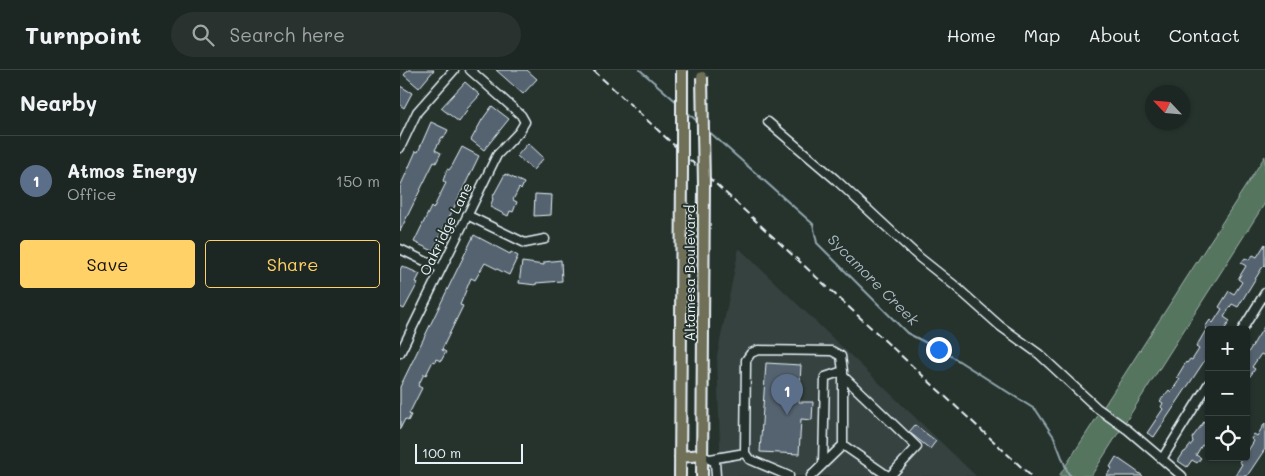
<!DOCTYPE html>
<html lang="en">
<head>
<meta charset="utf-8">
<style>
  :root { --surface:#1c2622; --page:#29322f; --text:#f1f3f6; --muted:#a0a5a5; --line:#3a4340; --accent:#ffd166 }
  body { margin:0; font-family:Mali,sans-serif; background:var(--page); color:var(--text) }
  .controls { position:absolute; right:15px; bottom:15px; display:grid; overflow:hidden; border-radius:5px; box-shadow:0 1px 4px #0004 }
  .controls button { width:45px; height:45px; display:grid; place-items:center; padding:0; border:0; border-bottom:1px solid var(--line); background:var(--surface); color:var(--text); font:25px sans-serif }
  .compass { position:absolute; left:745px; top:15px; width:45px; height:45px; border-radius:50%; background:var(--surface); box-shadow:0 1px 4px #0004; rotate:296deg }
  .scale { position:absolute; left:15px; bottom:12px; width:108px; box-sizing:border-box; padding-left:5px; border:2px solid #e8f1f8; border-top:0; font-size:14px; line-height:18px; white-space:nowrap; color:#e8f1f8; -webkit-text-stroke:4px #26332d; paint-order:stroke }
  .you { position:absolute; left:538px; top:279px; width:18px; height:18px; margin:-12px; border:4px solid #fff; border-radius:50%; background:#1a73e8; box-shadow:0 0 0 8px #1a73e833 }
  .badge { display:grid; place-items:center; width:32px; height:32px; border-radius:50%; background:var(--accent); color:#fff; font-size:16px; font-weight:700 }
  .pin { position:absolute; translate:-50% -41px; filter:drop-shadow(0 1px 2px #0008) }
  .pin::after { content:''; position:absolute; top:26px; width:18px; height:15px; background:inherit; clip-path:polygon(0 0,100% 0,50% 100%) }
  .list { margin:0; padding:0; list-style:none }
  h2 { display:flex; justify-content:space-between; align-items:center; height:65px; margin:0; padding:0 20px; font-size:21px }
  h2 small { font-size:16px; font-weight:400; color:var(--muted) }
  .list li { display:grid; grid-template-columns:32px 1fr auto; gap:15px; align-items:center; box-sizing:border-box; height:90px; padding:0 20px; border-top:1px solid var(--line) }
  .list b { display:block; font-size:19px; white-space:nowrap }
  .list p { margin:0; font-size:16px; white-space:nowrap; color:var(--muted) }
  .list em { font-size:16px; font-style:normal; color:var(--muted) }
  .actions { display:flex; gap:10px; padding:15px 20px }
  .actions a { flex:1; padding:11px 0; border:1px solid var(--accent); border-radius:5px; text-align:center; font-size:18px; color:var(--accent) }
  .actions .main { background:var(--accent); color:#111 }
  .icon { flex:none; width:28px; height:28px; fill:none; stroke:currentColor; stroke-width:2; stroke-linecap:round; stroke-linejoin:round }
  .map { position:relative; flex:none; width:865px; height:406px; overflow:hidden }
  header { display:flex; align-items:center; gap:30px; box-sizing:border-box; height:70px; padding:0 25px; background:var(--surface); border-bottom:1px solid var(--line) }
  header strong { font-size:24px }
  nav { display:flex; gap:28px; margin-inline-start:auto; font-size:18px }
  .search { width:350px; height:45px; background:var(--page); display:flex; align-items:center; gap:12px; box-sizing:border-box; padding:0 18px; border-radius:28px; color:var(--muted); font-size:19px }
  main { display:flex }
  aside { flex:1; background:var(--surface) }
  .map>svg:first-child { display:block }
  .built { fill:#344241 }
  .green { fill:#55745e; stroke:#9eb2ab }
  .lines { fill:none; stroke-linecap:round; stroke-linejoin:round }
  .stream { stroke:#93a7af; stroke-width:2 }
  .building { fill:#556470; stroke:#e8f1f8 }
  .minor-casing { stroke:#e8f1f8; stroke-width:11 }
  .major-casing { stroke:#e8f1f8; stroke-width:14 }
  .minor { stroke:#26332d; stroke-width:8 }
  .major { stroke:#706f59; stroke-width:10 }
  .rail { stroke:#e8f1f8; stroke-width:2; stroke-dasharray:8 4; stroke-linecap:butt }
  .major-bridge-casing { stroke:#e8f1f8; stroke-width:14; stroke-linecap:butt }
  .major-bridge { stroke:#706f59; stroke-width:10 }
  .labels { text-anchor:middle; stroke-width:4; stroke-linejoin:round; paint-order:stroke }
  .street-label { font-size:14px; fill:#e8f1f8; stroke:#26332d }
  .water-label { font-size:15px; font-style:italic; fill:#a9b9c1; stroke:#26332d }
</style>
</head>
<body>
<header>
<strong>Turnpoint</strong>
<div class="search"><svg class="icon" aria-label="search" viewBox="0 0 24 24"><circle cx="10" cy="10" r="6"/><path d="M15 15l6 6"/></svg>Search here</div>
<nav><a>Home</a><a>Map</a><a>About</a><a>Contact</a></nav>
</header>
<main>
<aside>
<h2>Nearby<small></small></h2>
<ul class="list">
<li><span class="badge" style="background:#5c6f8a">1</span><div><b>Atmos Energy</b><p>Office</p></div><em>150 m</em></li>
</ul>
<div class="actions"><a class="main">Save</a><a>Share</a></div>
</aside>
<div class="map">
<svg width="865" height="406" viewBox="0 0 865 406">
  <rect width="100%" height="100%" fill="#26332d"/>
  <filter id="ink" filterUnits="userSpaceOnUse"><feTurbulence type="fractalNoise" baseFrequency=".02" numOctaves="2"/><feDisplacementMap in="SourceGraphic" scale="10" xChannelSelector="R" yChannelSelector="G"/><feConvolveMatrix kernelMatrix="1 2 1 2 8 2 1 2 1" color-interpolation-filters="sRGB"/></filter>
  <g filter="url(#ink)">
    <!-- built -->
    <path class="built" d="M339 178 576 406H321L317 286Z"/>
    <!-- green -->
    <path class="green" d="M865 86V133L691 406H659Z"/>
    <g class="lines">
      <!-- stream -->
      <path class="stream" d="M240 0 279 34
        M286 41 299 53
        M306 59 413 154 417 173 507 263 548 284 636 340 654 367 668 403 671 406"/>
    </g>
    <!-- building -->
    <path class="building" d="M8 0H34L19 18 4 5Z
      M96 0H127L137 9 123 24Z
      M65 12 80 25 66 40 67 41 59 52 41 38Z
      M0 16 12 23 4 38 0 35Z
      M92 36 109 49 84 80 71 70 82 50Z
      M31 52 48 60 44 68 42 67 35 80 41 83 36 93 34 92 0 161V117L16 81 18 82Z
      M128 73 144 88 133 100 117 86Z
      M62 77 79 86 33 181 14 172 31 137 33 139 46 113 43 111 47 99 49 100 52 96Z
      M105 104 124 113 121 120 119 118 113 130 117 132 113 142 110 141 108 146 90 137 93 129 92 128Z
      M135 124 152 125 151 145 134 146Z
      M74 165 110 184 111 182 118 186 109 205 85 193 75 210 71 208 60 235 63 236 43 277 42 280 46 282 41 291 36 289 35 292 33 291 26 305 24 304 18 316 22 318 9 344 11 345 8 351 5 349 0 359V317Z
      M865 174V195L862 198 838 237 832 234 824 247 830 251 824 260H809V284L754 367 747 363 763 339 761 337 763 333 760 331 769 320 771 322 780 309 777 307 786 292 787 293 790 289 792 290 799 279 796 277 807 258 805 257 810 250 813 253 822 239 819 237 829 221 834 224 842 212 838 209 846 196 841 193 845 188 849 190 853 185 857 187Z
      M161 190 162 211 136 213V215L119 213 122 192 144 195V192Z
      M2 196 20 204 16 212 18 213 4 239 0 237V200Z
      M865 255V286L861 284 852 297 855 299 846 312V286Z
      M366 293 401 295 399 332H413L412 350 401 349 399 384 360 382Z
      M809 345V372L806 377 802 375 796 385 801 388 797 393 792 390 787 397 778 391 784 382H785L793 372 792 368Z
      M865 353V379L847 406H835L842 394 839 392 842 387H846V384L854 371 851 369 854 364 857 366Z
      M515 355 536 371 530 379 509 362Z
      M716 387 732 398 743 406H706L712 398 710 397Z"/>
    <g class="lines">
      <!-- minor casing -->
      <g class="minor-casing">
        <path id="minor" d="M368 52 435 109 520 188 554 215 600 256 639 284 697 338 728 360 782 406
          M0 78 17 42 54 0
          M67 145 125 173 145 169
          M0 179 41 199
          M842 260 865 223
          M0 283 97 85 119 62 125 52 121 45 70 0
          M443 306 517 377 490 406
          M443 375 488 406
          M307 388 315 392 316 406
          M310 389 345 383
          M762 389 809 313
          M423 394 425 307 443 301
          M389 406 349 389 345 383 346 290 351 283 358 280 432 281 441 286 443 301V375L411 406"/>
      </g>
      <!-- major casing -->
      <g class="major-casing">
        <path id="major" d="M280 387 302 385
          M280 406 282 101
          M302 406 304 115"/>
      </g>
      <!-- minor -->
      <use href="#minor" class="minor"/>
      <!-- major -->
      <use href="#major" class="major"/>
      <!-- rail -->
      <path class="rail" d="M193 0 631 406"/>
      <!-- major-bridge casing -->
      <g class="major-bridge-casing">
        <path id="major-bridge" d="M282 0V101
          M302 7 304 115"/>
      </g>
      <!-- major-bridge -->
      <use href="#major-bridge" class="major-bridge"/>
    </g>
  </g>
  <g class="labels">
    <!-- street labels -->
    <g class="street-label">
      <text transform="translate(46 159) rotate(-64)" y="5">Oakridge Lane</text>
      <text transform="translate(290 203) rotate(-90)" y="5">Altamesa Boulevard</text>
    </g>
    <!-- water labels -->
    <g class="water-label">
      <text transform="translate(473 210) rotate(45)" y="5">Sycamore Creek</text>
    </g>
  </g>
</svg>
<div class="controls">
<button>+</button>
<button>−</button>
<button><svg class="icon" aria-label="locate" viewBox="0 0 24 24"><circle cx="12" cy="12" r="6"/><path d="M12 2v4M12 18v4M2 12h4M18 12h4"/></svg></button>
</div>
<svg class="compass" viewBox="-18 -18 36 36"><path d="M0-13l5 13h-10z" fill="#e53935"/><path d="M0 13l5-13h-10z" fill="#a0a5a5"/></svg>
<div class="scale">100 m</div>
<div class="you"></div>
<div class="pin badge" style="left:387px;top:345px;background:#5c6f8a">1</div>
</div>
</main>
</body>
</html>
